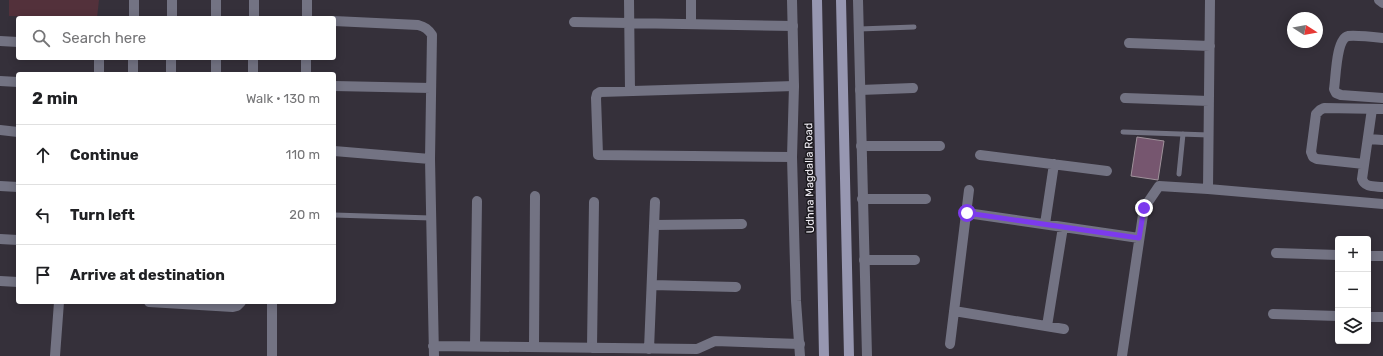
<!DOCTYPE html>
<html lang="en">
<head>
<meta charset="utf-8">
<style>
  :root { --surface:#fff; --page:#f6f6f6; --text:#202124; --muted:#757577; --line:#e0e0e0 }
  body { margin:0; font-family:Rubik,sans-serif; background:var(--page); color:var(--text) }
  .controls { position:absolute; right:12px; bottom:12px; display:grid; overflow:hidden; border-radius:4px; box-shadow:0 2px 10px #0003 }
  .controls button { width:36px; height:36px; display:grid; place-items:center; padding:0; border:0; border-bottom:1px solid var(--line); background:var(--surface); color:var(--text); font:20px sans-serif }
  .compass { position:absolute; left:1287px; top:12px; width:36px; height:36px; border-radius:50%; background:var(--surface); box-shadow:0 2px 10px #0003; rotate:101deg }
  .stop { position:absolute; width:12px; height:12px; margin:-9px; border:3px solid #7c3aed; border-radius:50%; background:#fff }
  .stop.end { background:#7c3aed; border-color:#fff; box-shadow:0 1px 4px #0008 }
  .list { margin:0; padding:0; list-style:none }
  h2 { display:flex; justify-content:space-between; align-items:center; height:52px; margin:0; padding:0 16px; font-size:17px }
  h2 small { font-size:13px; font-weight:400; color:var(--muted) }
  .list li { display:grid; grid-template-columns:26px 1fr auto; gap:12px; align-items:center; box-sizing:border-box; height:60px; padding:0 16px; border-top:1px solid var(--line) }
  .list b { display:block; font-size:15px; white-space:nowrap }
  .list em { font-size:13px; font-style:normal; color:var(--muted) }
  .icon { flex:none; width:22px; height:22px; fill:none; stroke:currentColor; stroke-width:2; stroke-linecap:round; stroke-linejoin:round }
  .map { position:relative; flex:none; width:1383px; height:356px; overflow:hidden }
  .search { position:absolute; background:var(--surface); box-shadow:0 2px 10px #0003; left:16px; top:16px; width:320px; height:44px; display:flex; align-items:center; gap:10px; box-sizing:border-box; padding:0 14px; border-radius:4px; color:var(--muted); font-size:15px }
  .panel { position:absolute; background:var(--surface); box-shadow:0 2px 10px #0003; left:16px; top:72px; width:320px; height:232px; border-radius:4px }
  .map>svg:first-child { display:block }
  .green { fill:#53313b }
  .building { fill:#76566f; stroke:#9f929b }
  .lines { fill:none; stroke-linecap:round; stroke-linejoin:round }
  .service { stroke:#737383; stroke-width:5 }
  .minor { stroke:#737383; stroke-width:10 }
  .tertiary { stroke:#737383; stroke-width:10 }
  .secondary { stroke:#9797b1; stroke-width:10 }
  .route { stroke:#7c3aed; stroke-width:5 }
  .labels { text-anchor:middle; stroke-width:3; stroke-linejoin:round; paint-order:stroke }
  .street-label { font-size:11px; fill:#f3f0f7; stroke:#1b191e }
</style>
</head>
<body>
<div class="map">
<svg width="1383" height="356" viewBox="0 0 1383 356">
  <rect width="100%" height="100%" fill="#35303a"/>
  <!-- green -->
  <path class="green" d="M9 0H99L97 18 9 16Z"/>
  <!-- building -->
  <path class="building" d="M1137 137 1164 141 1158 180 1131 176Z"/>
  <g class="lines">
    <!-- service -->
    <path class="service" d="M859 29 914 27
      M1123 132 1209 135
      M1179 174 1183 134
      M334 215 431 218"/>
    <!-- minor -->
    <path class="minor" d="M629 0 630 91
      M691 0V24
      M1379 0 1383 3
      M134 18V0
      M172 18V0
      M216 18V0
      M254 18V0
      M307 18V0
      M334 21 418 25C425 27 428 29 432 35L430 159 434 356
      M574 22 793 26
      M1383 38C1374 37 1356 35 1348 36 1336 39 1336 77 1334 89L1336 93 1341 95 1383 98
      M0 41 18 42
      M1129 43 1210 46
      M99 58V74
      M171 58V74
      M216 58V74
      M253 58V74
      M133 74V58
      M306 74V58
      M0 81 18 82
      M334 86 431 88
      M860 90 913 88
      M1125 98 1209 101
      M1372 109 1362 179C1365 188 1375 186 1383 187
      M0 130 18 132
      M1368 139 1383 140
      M861 146H940
      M334 151 430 159
      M980 155 1107 171
      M792 157 598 155 596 98 597 94 600 92 794 86
      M1364 164 1317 159 1313 157 1311 152 1316 114 1320 110 1324 108 1383 109
      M0 186 18 187
      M1208 189 1210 0
      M862 199H926
      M967 213 1139 238
      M1045 224 1054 164
      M654 225 742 224
      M0 239 18 240
      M1276 253 1338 255
      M1368 256H1383
      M864 260H915
      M0 281 18 282
      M652 285 736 287
      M149 302 233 307 237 306 241 302
      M954 311 1064 329
      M1273 314 1338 316
      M1368 317H1383
      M1047 326 1063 227
      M950 344 969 190
      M433 346 697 349 715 341 800 344
      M475 346 477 201
      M534 347 535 196
      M592 348 594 202
      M649 349 655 202
      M55 356 59 302
      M272 356V302
      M1122 356 1144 208 1159 186 1208 189 1383 204"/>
    <!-- tertiary -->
    <path class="tertiary" d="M792 0 794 86 792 157 796 301 800 356
      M858 0 867 356"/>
    <!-- secondary -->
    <path class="secondary" d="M817 0 824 356
      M841 0 849 356"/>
  </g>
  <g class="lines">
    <!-- route -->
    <path class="route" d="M967 213 1139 238 1144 208"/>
  </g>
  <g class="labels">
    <!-- street labels -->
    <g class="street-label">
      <text transform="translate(809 178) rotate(-91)" y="4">Udhna Magdalla Road</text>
    </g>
  </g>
</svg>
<div class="controls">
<button>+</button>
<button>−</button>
<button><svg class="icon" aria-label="layers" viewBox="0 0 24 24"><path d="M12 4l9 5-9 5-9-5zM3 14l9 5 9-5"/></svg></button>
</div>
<svg class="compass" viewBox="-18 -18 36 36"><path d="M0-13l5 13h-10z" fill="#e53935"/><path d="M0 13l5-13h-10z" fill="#757577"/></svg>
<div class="stop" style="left:967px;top:213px"></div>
<div class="stop end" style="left:1144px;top:208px"></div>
<div class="search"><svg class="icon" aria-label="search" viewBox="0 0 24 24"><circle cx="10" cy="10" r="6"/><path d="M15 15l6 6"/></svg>Search here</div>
<section class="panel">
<h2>2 min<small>Walk · 130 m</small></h2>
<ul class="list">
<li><svg class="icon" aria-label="ahead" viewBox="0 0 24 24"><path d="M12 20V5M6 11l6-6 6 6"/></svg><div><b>Continue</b></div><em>110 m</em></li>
<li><svg class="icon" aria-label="left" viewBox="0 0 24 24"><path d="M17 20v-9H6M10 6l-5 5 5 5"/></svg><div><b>Turn left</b></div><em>20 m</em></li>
<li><svg class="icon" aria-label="arrive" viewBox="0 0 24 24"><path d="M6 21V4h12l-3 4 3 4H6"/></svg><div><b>Arrive at destination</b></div></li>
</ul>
</section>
</div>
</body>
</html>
